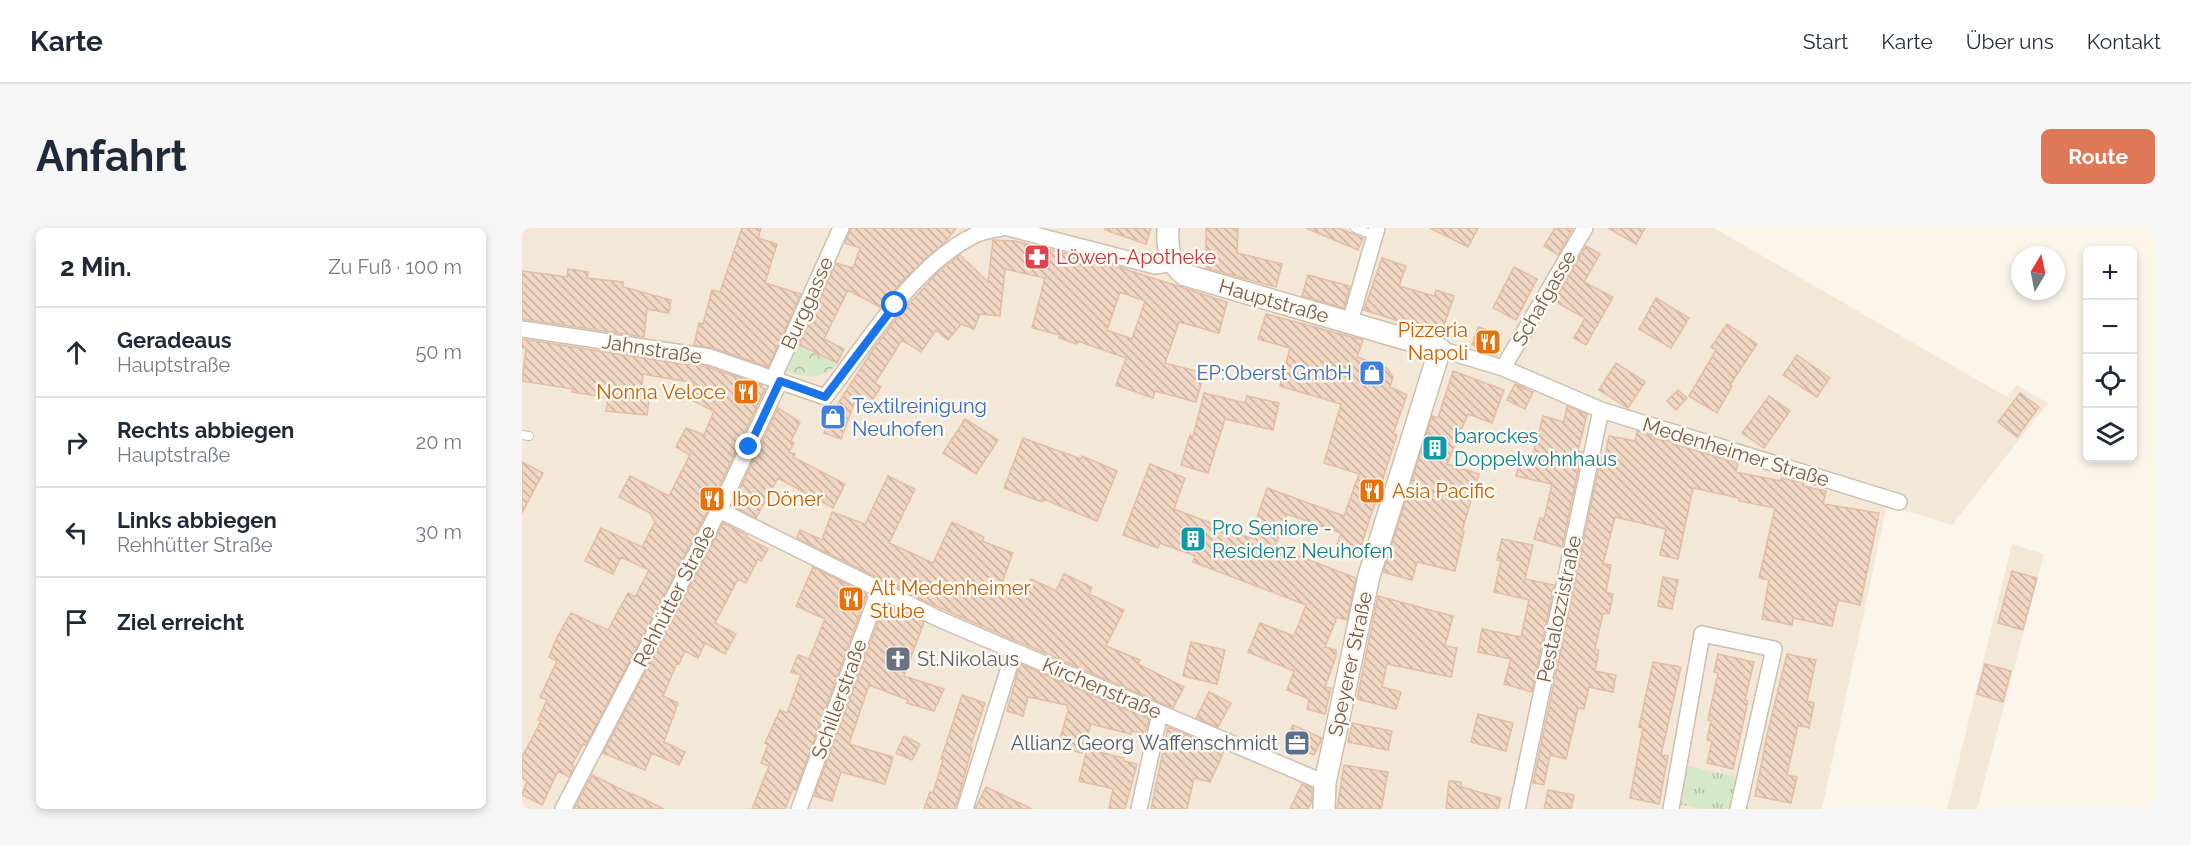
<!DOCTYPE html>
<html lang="de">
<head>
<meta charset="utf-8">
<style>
  :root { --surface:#fff; --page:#f6f6f7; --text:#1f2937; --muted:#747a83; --line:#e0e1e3; --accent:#df7856 }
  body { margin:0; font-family:Raleway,sans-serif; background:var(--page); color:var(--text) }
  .controls { position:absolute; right:18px; top:18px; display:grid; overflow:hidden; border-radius:9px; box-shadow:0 3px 9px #0003 }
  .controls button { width:54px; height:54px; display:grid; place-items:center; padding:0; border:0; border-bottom:2px solid var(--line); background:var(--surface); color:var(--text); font:30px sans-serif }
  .compass { position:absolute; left:1489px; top:18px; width:54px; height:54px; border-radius:50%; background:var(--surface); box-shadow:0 3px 9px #0003; rotate:10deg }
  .stop { position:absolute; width:18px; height:18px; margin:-14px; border:4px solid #1a73e8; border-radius:50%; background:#fff }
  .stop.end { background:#1a73e8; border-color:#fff; box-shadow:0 2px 6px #0008 }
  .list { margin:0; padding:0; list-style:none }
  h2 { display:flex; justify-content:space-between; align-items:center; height:78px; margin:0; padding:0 24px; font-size:26px }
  h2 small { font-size:20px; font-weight:400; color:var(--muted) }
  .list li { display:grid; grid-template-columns:39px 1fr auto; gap:18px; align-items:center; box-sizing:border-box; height:90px; padding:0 24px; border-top:2px solid var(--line) }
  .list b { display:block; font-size:22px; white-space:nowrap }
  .list p { margin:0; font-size:20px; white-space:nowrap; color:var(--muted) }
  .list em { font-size:20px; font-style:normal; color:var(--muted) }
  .icon { flex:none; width:33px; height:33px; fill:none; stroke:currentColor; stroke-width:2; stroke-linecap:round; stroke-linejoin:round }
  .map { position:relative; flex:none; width:1633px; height:581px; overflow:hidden; border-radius:9px }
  header { display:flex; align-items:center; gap:36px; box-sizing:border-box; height:84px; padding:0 30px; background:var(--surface); border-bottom:2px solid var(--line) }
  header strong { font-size:28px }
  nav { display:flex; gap:33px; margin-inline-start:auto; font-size:21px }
  .intro { display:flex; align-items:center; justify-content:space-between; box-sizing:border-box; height:144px; padding:0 36px }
  h1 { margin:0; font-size:42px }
  .button { padding:15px 27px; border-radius:9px; background:var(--accent); color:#fff; font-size:21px; font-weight:700 }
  main { display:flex; gap:36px; padding:0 36px }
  aside { flex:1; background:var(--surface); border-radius:9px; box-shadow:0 3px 9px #0003 }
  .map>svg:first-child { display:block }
  .residential { fill:#f3e8d8 }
  .grass { fill:url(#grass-tufts) }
  .forest { fill:url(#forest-crowns) }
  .building { fill:url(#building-back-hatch); stroke:#e2bda4; stroke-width:1.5; fill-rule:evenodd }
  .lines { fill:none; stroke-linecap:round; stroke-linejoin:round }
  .lane-casing { stroke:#cebeb0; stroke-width:10 }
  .street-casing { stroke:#cebeb0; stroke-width:18 }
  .secondary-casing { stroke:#d0bead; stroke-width:24 }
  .lane { stroke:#fff; stroke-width:8 }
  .street { stroke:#fff; stroke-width:15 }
  .secondary { stroke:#fff; stroke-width:21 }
  .route { stroke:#1a73e8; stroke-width:8 }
  .labels { text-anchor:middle; stroke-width:5; stroke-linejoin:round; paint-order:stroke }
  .health-label { font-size:20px; fill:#be3a42; stroke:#fef9f0; text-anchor:start }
  .street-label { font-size:20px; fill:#765d4e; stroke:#fef9f0 }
  .food-label { font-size:20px; fill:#c56008; stroke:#fef9f0; text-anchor:start }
  .shop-label { font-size:20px; fill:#366cbe; stroke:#fef9f0; text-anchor:end }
  .culture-label { font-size:20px; fill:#0d838f; stroke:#fef9f0; text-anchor:start }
  .worship-label { font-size:20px; fill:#5b616d; stroke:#fef9f0; text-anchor:start }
  .service-label { font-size:20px; fill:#4e5e75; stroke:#fef9f0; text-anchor:end }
</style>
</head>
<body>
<header>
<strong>Karte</strong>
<nav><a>Start</a><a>Karte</a><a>Über uns</a><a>Kontakt</a></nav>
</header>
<div class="intro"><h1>Anfahrt</h1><a class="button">Route</a></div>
<main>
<aside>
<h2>2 Min.<small>Zu Fuß · 100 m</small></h2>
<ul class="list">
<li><svg class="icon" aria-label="ahead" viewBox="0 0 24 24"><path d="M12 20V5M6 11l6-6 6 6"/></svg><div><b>Geradeaus</b><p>Hauptstraße</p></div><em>50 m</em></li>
<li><svg class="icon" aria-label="right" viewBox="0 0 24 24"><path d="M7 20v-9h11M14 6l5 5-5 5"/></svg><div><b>Rechts abbiegen</b><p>Hauptstraße</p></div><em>20 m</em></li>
<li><svg class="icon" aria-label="left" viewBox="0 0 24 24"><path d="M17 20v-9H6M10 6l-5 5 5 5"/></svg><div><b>Links abbiegen</b><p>Rehhütter Straße</p></div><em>30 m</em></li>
<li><svg class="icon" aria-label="arrive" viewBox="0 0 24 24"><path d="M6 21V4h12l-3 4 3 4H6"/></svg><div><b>Ziel erreicht</b></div></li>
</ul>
</aside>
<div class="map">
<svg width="1633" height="581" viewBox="0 0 1633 581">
  <defs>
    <pattern id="grass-tufts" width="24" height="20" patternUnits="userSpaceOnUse" patternTransform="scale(1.5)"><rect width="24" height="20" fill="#d5e9c8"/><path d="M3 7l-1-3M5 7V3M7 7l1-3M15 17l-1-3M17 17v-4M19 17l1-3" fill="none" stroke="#b1c0a5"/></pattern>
    <pattern id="forest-crowns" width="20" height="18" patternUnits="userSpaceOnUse" patternTransform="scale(1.5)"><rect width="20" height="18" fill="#d5e9c8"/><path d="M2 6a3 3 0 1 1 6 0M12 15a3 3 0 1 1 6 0" fill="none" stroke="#b1c0a5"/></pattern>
    <pattern id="building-back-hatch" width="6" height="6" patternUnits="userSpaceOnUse" patternTransform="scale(1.5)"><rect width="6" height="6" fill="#f0d6c3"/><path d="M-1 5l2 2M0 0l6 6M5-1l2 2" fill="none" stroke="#c7b1a1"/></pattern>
  </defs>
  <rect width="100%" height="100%" fill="#fcf5ea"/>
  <!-- residential -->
  <path class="residential" d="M0 0H1192L1485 169 1494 157 1526 175 1430 297 1365 277 1300 581H0Z
    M1490 316 1522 326 1455 581H1425Z"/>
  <!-- grass -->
  <path class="grass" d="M1163 537 1215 549 1208 581H1178L1156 576Z"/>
  <!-- forest -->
  <path class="forest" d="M274 117 315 136C303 151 284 151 267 144L264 140Z"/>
  <!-- building -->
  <path class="building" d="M220 0H239L236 10 255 16 243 55 279 66 246 139 191 120 172 117 177 95 181 96 190 62 198 64Z
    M329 0H434L424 13 383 50 358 79 326 62 302 111 322 121 315 135 277 117 314 35 331 40 338 20 323 15Z
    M583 0H629L624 16 583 2Z
    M684 0H716L715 25 760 36 754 59 684 40Z
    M784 0H817L841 10 836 22Z
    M908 0H956L946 19Z
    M1033 0H1051L1036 27 1022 18Z
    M1086 0H1123L1114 16Z
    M471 12 493 13 554 28 586 38 587 36 705 74 697 105 657 94 643 135 682 145 674 174 633 163 631 170 594 157 604 130 556 113 555 116 537 110 538 107 510 100 523 50 483 41 478 88 458 86 452 101 439 96 426 112 414 102 399 124 380 112 353 155 359 159 345 180 333 173 319 211 302 205 308 188 350 123 378 86 416 44 438 27 466 54ZM598 64 623 73 610 111 585 102Z
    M1064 18 1078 26 1062 54 1091 69 1064 117 1052 110 1063 90 1032 73Z
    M860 30 884 38 877 58 912 68 914 62 932 68 919 106 842 82Z
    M992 39 1015 51 994 92 971 80Z
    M46 41 66 44 65 50 101 54V59L149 72 147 85 125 81 122 109 0 91V43L45 49Z
    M786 47 828 58 822 80 780 68Z
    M1134 70 1167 90 1149 120 1117 101Z
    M744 86 841 112 835 129 865 140 871 149 868 159 885 167 871 206 875 207 837 324 815 316 819 305 765 286 753 319 834 350 825 392 815 389 803 419 814 422V428L803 459 809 460 803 486 785 481 787 471 765 462 772 443 726 424 738 395 772 408 784 377 671 334 673 328 638 315 636 320 601 307 628 236 663 250 652 281 728 310 745 260 822 288 837 246 802 235 819 176 758 158 768 120 736 111Z
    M1205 96 1235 116 1208 157 1210 158 1195 185 1167 168 1194 122 1189 119Z
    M956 99 979 106 973 124 950 117Z
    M0 111 167 137 168 136 186 139 240 157 239 159 243 161 188 278 64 517 61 516 50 537 52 538 47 549 36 543 20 577 0 567 5 553 0 550V529L19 493 16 492 25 472 18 469 35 433 27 429 35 409 49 385 86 402 106 365 113 369 127 342 99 329 91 346 63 333 79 300 120 319 133 294 128 285 97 269 108 248 147 268 168 227 154 219 164 200 182 207 192 183 165 170 173 155 121 146 118 171 127 172 125 187 84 183 86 170 50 164 51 161 0 153 4 120H0Z
    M1275 127 1308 150 1295 169 1261 147Z
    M1094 135 1123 154 1106 180 1077 162Z
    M931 143 982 162 970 195 946 186 925 236 957 246 940 303H942L933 343 895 334 890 352 861 344 910 188 916 190Z
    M993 156 1011 164 1003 181 985 172Z
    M1156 162 1165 170 1154 182 1145 173Z
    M682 165 723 175 725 168 757 175 751 202 703 191 686 245 659 237 668 207 671 209Z
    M1498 165 1517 179 1495 209 1476 194Z
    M1247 168 1268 183 1242 220 1220 205Z
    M1045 178 1065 186 1056 223 1060 224 1040 319 1012 311 1018 290 1022 291 1030 256 994 248 998 232 1009 234 1021 188 1042 194Z
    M256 180 278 194 269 213 272 215 267 224 273 226 271 229 323 256 311 280 256 250 234 290 210 278Z
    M443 191 476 212 454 246 421 225Z
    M1115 203 1132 209V211L1148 213 1151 216 1216 235 1214 244 1259 253V250L1282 255 1281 258 1304 263 1301 276 1357 285 1338 377 1316 372 1310 398 1271 390 1270 397 1240 391 1247 352 1237 350 1253 280 1217 273V270L1171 260 1156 331 1138 327 1144 301 1093 289 1081 336 1089 337 1084 364 1091 366 1087 386 1081 385 1073 421 1077 422 1073 443 1094 447 1091 464 1067 459 1062 481 1056 480 1044 531 1028 527 1022 557 1011 555 1079 229H1083L1087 208 1113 213Z
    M501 210 559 231 560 228 595 243 575 293 521 271 520 274 482 260Z
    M0 234 21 245 0 285Z
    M366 248 393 261 367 315 411 335 430 294 462 309 460 313 491 325 479 357 502 367 509 351 534 363 542 346 570 359 567 366 602 382 584 418 618 432 616 436 662 459 651 480 409 376 275 310 278 302 300 312 310 284 343 296Z
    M201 295 225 307 224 309 246 321 239 333 236 331 224 355 216 351 193 395 214 406 203 426 183 415 176 430 163 423 157 436 155 435 141 468 156 475 142 514 163 524 157 537 130 525 123 542 81 525Z
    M980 311 1011 317 1003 351 1032 357 1010 464 982 456 989 431 956 424 960 401 999 409 1007 372 972 364 979 333 975 332Z
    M291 339 345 366 274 562 271 561 263 581H230L247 538 239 535 246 517 243 515 258 482 265 485 279 447 269 444 276 427 287 431 303 391 274 378Z
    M1490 343 1515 350 1501 402 1476 395Z
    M1141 349 1156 352 1150 381 1136 378Z
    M856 368 931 388 923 418 935 420 929 449 865 436 860 459 879 464 874 481 835 471Z
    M363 375 402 394 382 448 422 461 412 483 385 475 386 472 347 457 327 516 371 529 363 556 319 544 310 573 292 568Z
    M669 414 703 422 695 456 661 448Z
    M1196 426 1232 434 1223 472 1226 473 1211 541 1185 535 1190 513 1185 512 1189 493 1186 492 1196 445 1192 444Z
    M1265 426 1294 432 1285 473 1292 475 1287 500 1276 497 1265 547 1275 549 1269 575 1233 568 1245 507Z
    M1131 434 1159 439 1139 527 1146 528 1137 576 1108 570 1121 500 1117 499Z
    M498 436 627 491 623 506 610 503 609 506 569 496 560 525 536 518 546 483 545 477 506 469 501 488 485 483Z
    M1463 436 1489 443 1481 474 1455 466Z
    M687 464 709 475 696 499 674 490Z
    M440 467 463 475 448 520H450L436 571 432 581H402L408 564 411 565 421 532 419 531Z
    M956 486 991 495 984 523 949 514Z
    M830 495 870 503 866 522 826 514Z
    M771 497 800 510 792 527 763 515Z
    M646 499 702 523 688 554 672 550 665 581H629Z
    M382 508 398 516 390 532 374 525Z
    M565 521 602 530V533L615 536 603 581H587L591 561 557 553Z
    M822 537 866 544 859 581H815Z
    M70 547 111 567V566L142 581H52Z
    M927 553 939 554V559L979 570 976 581H924Z
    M780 556 790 560V573L786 581H768Z
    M464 559 510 581H453Z
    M1026 562 1052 567 1049 581H1022Z"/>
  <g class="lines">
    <!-- lane casing -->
    <g class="lane-casing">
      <path id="lane" d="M833 0 853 8
        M0 207 7 208"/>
    </g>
    <!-- street casing -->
    <g class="street-casing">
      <path id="street" d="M486 0 633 38 652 35
        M828 94 855 0
        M0 101 188 129 303 169C344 117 392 36 453 7 461 3 471 2 480 0
        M918 121 981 140 1079 182 1377 274
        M981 140 1063 0
        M251 151 319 0
        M197 282 417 391 803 555
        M41 581 197 282 258 153
        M277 581 357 362
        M443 581 492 423
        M617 581 638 485
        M995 581 1079 182
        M1149 581 1180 406 1252 421 1216 581"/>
    </g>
    <!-- secondary casing -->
    <g class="secondary-casing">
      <path id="secondary" d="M646 0C645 19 647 35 663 47L918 121 847 348 803 555 802 581"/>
    </g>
    <!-- lane -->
    <use href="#lane" class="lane"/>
    <!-- street -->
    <use href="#street" class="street"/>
    <!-- secondary -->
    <use href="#secondary" class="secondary"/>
  </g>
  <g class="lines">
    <!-- route -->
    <path class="route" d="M227 219 258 153 303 169 373 77"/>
  </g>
  <!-- icons -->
  <defs>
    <g id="pharmacy-square" transform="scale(1.35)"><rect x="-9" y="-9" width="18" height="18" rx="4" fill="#e0444e" stroke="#fef9f0"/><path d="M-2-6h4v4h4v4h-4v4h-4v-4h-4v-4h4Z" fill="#fff"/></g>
    <g id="restaurant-square" transform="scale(1.35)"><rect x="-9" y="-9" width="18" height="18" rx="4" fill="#e8710a" stroke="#fef9f0"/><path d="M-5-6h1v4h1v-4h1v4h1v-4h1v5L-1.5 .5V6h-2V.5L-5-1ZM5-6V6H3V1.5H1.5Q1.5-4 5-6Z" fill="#fff"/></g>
    <g id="shop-square" transform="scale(1.35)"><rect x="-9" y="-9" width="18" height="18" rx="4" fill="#3f7fe0" stroke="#fef9f0"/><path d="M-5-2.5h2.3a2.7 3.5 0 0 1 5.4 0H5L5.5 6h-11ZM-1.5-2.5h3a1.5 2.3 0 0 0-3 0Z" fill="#fff"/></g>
    <g id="building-square" transform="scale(1.35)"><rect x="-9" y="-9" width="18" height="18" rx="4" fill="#0f9aa8" stroke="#fef9f0"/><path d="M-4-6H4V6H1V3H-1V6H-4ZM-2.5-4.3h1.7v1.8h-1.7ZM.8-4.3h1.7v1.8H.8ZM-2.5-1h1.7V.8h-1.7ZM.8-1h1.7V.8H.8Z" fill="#fff"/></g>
    <g id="church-square" transform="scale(1.35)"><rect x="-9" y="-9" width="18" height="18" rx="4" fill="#6b7280" stroke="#fef9f0"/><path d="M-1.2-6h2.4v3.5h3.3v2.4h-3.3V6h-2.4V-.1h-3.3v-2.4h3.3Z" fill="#fff"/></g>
    <g id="office-square" transform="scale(1.35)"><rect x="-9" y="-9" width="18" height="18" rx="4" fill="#5c6f8a" stroke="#fef9f0"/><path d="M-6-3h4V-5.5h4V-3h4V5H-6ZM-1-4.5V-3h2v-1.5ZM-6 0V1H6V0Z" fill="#fff"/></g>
  </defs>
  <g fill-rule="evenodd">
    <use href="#pharmacy-square" x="515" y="29"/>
    <use href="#restaurant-square" x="966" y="114"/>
    <use href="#shop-square" x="850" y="145"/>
    <use href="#restaurant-square" x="224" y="164"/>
    <use href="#shop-square" x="311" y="189"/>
    <use href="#building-square" x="913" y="220"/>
    <use href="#restaurant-square" x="850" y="263"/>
    <use href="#restaurant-square" x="190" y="271"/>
    <use href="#building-square" x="671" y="311"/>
    <use href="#restaurant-square" x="329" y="371"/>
    <use href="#church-square" x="376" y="431"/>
    <use href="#office-square" x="775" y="515"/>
  </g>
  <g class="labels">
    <!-- health labels -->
    <g class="health-label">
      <text x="534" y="36">Löwen-Apotheke</text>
    </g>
    <!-- street labels -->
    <g class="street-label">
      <text transform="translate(1022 70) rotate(-60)" y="7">Schafgasse</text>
      <text transform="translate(752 73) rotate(16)" y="7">Hauptstraße</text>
      <text transform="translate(285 75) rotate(-66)" y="7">Burggasse</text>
      <text transform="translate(130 121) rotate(9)" y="7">Jahnstraße</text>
      <text transform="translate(1214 224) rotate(17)" y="7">Medenheimer Straße</text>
      <text transform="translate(152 368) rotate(-63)" y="7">Rehhütter Straße</text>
      <text transform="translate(1037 381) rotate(-78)" y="7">Pestalozzistraße</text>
      <text transform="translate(828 436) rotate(-78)" y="7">Speyerer Straße</text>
      <text transform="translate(580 460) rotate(23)" y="7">Kirchenstraße</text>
      <text transform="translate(317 471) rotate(-70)" y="7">Schillerstraße</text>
    </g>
    <!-- food labels -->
    <g class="food-label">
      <text x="946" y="109" text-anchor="end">Pizzeria<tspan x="946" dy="23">Napoli</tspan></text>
      <text x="204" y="171" text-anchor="end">Nonna Veloce</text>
      <text x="870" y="270">Asia Pacific</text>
      <text x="210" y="278">Ibo Döner</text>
      <text x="348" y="367">Alt Medenheimer<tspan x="348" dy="23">Stube</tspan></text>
    </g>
    <!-- shop labels -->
    <g class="shop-label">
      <text x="830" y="152">EP:Oberst GmbH</text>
      <text x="330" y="185" text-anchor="start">Textilreinigung<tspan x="330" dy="23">Neuhofen</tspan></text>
    </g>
    <!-- culture labels -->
    <g class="culture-label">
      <text x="932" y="215">barockes<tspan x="932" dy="23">Doppelwohnhaus</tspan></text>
      <text x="690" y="307">Pro Seniore -<tspan x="690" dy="23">Residenz Neuhofen</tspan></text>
    </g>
    <!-- worship labels -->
    <g class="worship-label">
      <text x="395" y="438">St.Nikolaus</text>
    </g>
    <!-- service labels -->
    <g class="service-label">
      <text x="756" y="522">Allianz Georg Waffenschmidt</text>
    </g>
  </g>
</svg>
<div class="controls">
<button>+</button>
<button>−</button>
<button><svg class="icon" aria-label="locate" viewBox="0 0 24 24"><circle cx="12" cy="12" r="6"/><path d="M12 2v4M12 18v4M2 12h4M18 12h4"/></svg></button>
<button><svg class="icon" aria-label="layers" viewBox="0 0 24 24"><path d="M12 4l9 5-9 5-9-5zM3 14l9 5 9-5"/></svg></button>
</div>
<svg class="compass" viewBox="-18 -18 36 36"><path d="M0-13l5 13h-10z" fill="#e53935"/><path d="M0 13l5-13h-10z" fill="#747a83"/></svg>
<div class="stop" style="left:373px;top:77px"></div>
<div class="stop end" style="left:227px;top:219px"></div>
</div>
</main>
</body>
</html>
